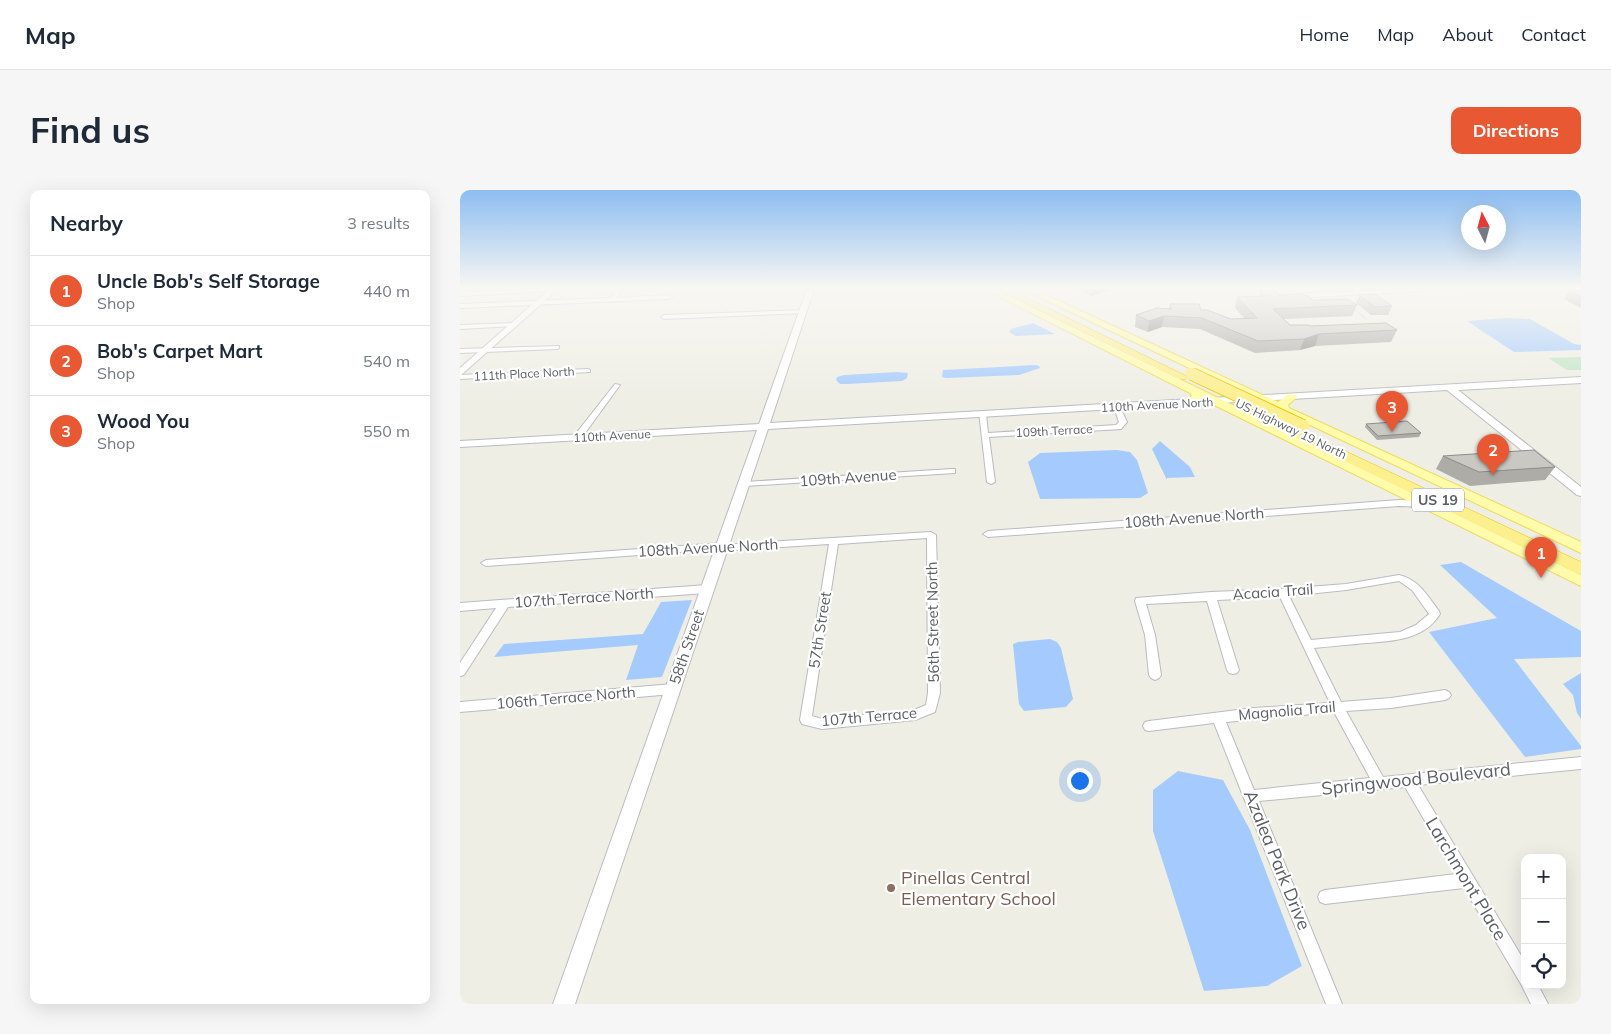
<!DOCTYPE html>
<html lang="en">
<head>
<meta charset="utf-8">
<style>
  :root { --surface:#fff; --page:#f6f6f7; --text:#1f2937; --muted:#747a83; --line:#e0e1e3; --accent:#e85832 }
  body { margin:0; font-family:Mulish,sans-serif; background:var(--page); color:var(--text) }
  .controls { position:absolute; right:15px; bottom:15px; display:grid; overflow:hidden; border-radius:10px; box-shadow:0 5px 20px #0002 }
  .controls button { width:45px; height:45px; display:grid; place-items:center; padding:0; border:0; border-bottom:1px solid var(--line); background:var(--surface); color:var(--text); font:25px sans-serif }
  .compass { position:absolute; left:1001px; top:15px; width:45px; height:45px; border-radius:50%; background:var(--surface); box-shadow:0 5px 20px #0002; rotate:354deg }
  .you { position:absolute; left:619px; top:590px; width:18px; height:18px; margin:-12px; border:4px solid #fff; border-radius:50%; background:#1a73e8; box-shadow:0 0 0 8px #1a73e833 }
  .badge { display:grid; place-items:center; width:32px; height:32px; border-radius:50%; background:var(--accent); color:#fff; font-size:16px; font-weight:700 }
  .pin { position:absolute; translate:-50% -41px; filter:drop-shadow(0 1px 2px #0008) }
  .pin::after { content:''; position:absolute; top:26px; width:18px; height:15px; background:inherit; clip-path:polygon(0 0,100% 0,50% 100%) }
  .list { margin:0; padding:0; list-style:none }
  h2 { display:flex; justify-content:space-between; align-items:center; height:65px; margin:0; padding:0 20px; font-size:21px }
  h2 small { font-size:16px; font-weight:400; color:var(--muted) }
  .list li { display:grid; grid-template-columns:32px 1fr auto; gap:15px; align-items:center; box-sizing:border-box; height:70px; padding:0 20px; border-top:1px solid var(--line) }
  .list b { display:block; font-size:19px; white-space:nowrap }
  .list p { margin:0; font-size:16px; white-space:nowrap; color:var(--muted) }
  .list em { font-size:16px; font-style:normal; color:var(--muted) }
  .icon { flex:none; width:28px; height:28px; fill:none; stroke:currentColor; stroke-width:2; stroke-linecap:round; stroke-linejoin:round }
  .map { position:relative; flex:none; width:1121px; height:814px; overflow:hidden; border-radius:10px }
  header { display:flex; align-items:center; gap:30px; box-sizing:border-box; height:70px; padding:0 25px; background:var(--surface); border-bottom:1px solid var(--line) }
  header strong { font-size:24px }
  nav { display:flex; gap:28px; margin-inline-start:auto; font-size:18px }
  .intro { display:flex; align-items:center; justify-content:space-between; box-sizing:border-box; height:120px; padding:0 30px }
  h1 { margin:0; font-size:35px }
  .button { padding:12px 22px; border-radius:10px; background:var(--accent); color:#fff; font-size:18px; font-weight:700 }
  main { display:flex; gap:30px; padding:0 30px }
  aside { flex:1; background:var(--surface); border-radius:10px; box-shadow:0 5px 20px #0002 }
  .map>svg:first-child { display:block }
  .green { fill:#c1e6c6 }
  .water { fill:#a5cbfe }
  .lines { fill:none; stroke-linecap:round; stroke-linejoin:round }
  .stream { stroke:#a5cbfe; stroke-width:1 }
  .street-casing { stroke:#b9bbc0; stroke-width:2 }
  .secondary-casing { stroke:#babcc2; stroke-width:2 }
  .primary-casing { stroke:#f0da5c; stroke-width:2 }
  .highway-casing { stroke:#f1c602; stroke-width:1 }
  .street { fill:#fff; fill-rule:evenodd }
  .secondary { fill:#fff; fill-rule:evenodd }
  .primary { fill:#fefcaa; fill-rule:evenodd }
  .highway { fill:#fcef8e; fill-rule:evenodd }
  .highway-bridge-far1-casing { stroke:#f1c602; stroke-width:11; stroke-linecap:butt }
  .highway-bridge-casing { stroke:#f1c602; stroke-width:14; stroke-linecap:butt }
  .highway-bridge-far1 { stroke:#fcef8e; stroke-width:10 }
  .highway-bridge { stroke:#fcef8e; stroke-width:12 }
  .wall { fill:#aeaca7 }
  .shaded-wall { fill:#8d8c88 }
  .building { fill:#cac8c2; stroke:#8d8c88 }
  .education-dot { fill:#8d6e63; stroke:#fff; stroke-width:2 }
  .labels { text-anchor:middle; stroke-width:4.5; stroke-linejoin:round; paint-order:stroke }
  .far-street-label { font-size:12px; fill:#5c5f65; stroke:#fff }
  .shield { fill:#fff; stroke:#8d8f93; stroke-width:1 }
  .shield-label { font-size:14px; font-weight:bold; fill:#5c5f65 }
  .street-label { font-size:15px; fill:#5c5f65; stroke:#fff }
  .near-street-label { font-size:18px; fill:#5c5f65; stroke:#fff }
  .near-education-label { font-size:18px; fill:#785e54; stroke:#fff; text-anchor:start }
</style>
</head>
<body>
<header>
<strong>Map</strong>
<nav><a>Home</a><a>Map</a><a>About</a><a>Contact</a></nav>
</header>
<div class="intro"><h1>Find us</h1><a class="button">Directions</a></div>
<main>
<aside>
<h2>Nearby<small>3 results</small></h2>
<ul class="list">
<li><span class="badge">1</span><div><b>Uncle Bob's Self Storage</b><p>Shop</p></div><em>440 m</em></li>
<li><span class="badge">2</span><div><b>Bob's Carpet Mart</b><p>Shop</p></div><em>540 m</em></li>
<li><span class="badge">3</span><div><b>Wood You</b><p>Shop</p></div><em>550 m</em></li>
</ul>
</aside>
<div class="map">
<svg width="1121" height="814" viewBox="0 0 1121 814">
  <rect width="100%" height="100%" fill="#efeee5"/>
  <!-- green -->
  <path class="green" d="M1121 167V180H1107L1088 168Z"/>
  <!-- water -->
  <path class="water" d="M1047 128 1070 129 1114 154 1121 155V160L1054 162 1007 131Z
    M573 133 595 144 556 146 549 142 551 139Z
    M575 175 579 176 580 178 559 185 486 188 482 187 483 180Z
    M437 182 448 183 447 188 442 191 387 194H380L376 190 377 187 384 185Z
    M700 251 730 277 735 287 707 288V290L692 259Z
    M657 260 670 262 677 270 688 303 680 308 580 309 568 272 580 263Z
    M1001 372 1121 441V467L1054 469 1121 556V559L1065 567 969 442 1037 428 980 375Z
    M232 410 202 487 166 490 178 455 34 467 44 454 183 444 201 412Z
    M590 449 597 452 601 458 613 509 606 517 564 521 559 514 553 454 558 452Z
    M1121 483V529L1117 523 1113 505 1103 494Z
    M718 581 763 590 790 640 842 776 807 796 744 801 693 641V600Z"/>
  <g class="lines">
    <!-- stream -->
    <path class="stream" d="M869 99 872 101
      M894 119 906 129"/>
    <!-- street casing -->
    <g class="street-casing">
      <path id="street" d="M79 99H127L0 106V102Z
        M158 99H163L156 108 209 105 212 107 209 109 0 118V114L150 108Z
        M954 99H999L835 108 832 106 835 104Z
        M343 120 345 121V123L204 129 201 127 204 125Z
        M58 133V135L56 136 0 139V135Z
        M99 156V158L97 159 0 163V159Z
        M128 179 130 180V182L0 189V185Z
        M155 194 160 195 120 250H114V246Z
        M657 215 660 217 667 232 661 239 529 247 535 292 531 294 527 292 519 222 526 224 528 243 656 235 659 232 654 217Z
        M492 279H495V283L284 296 280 294 284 292Z
        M939 310 966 311 970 314 966 317 939 316 528 347 523 344 528 341Z
        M471 342 476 345 480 503 475 522 455 530 362 539 342 534 340 530 369 354 275 360 262 359 26 376 21 373 26 370 262 353 275 354ZM467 348 468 503 466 515 454 520 362 529 352 526 378 354Z
        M939 385C959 390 967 405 979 421L980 424C964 450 933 451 906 453 889 455 872 456 854 458L881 512 931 508 985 500 989 502 991 505 989 508 985 510 931 518 886 521 923 587 1121 567V579L958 595 1065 772V795H1078L1088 814H1071L1061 794 1004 698 865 714 860 712 858 707 860 702 865 700 996 684 945 597 799 611 882 814H866L754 533 689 541 685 540 683 536 685 532 689 531 794 518 870 513 820 407 757 410 779 480 777 483 773 484 769 483 767 480 747 411 686 414 695 445 701 485 699 488 695 490 691 488 689 485 685 445 675 411 676 408 751 402 823 399 886 394ZM939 391 952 400 969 424 956 435 940 442 851 450 829 406 886 400ZM874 522 910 588 794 600 766 532Z
        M247 395 252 399 247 403 48 417 4 485 0 486V473L36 418 0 421V413Z
        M213 494 217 496 219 499 217 502 213 504 0 522V512Z"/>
    </g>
    <!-- secondary casing -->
    <g class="secondary-casing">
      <path id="secondary" d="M90 99H98L0 186V178Z
        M347 99H354L310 233 1121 187V193L998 200 1121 297V306L1117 305 987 200 308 239 115 814H93L297 240 0 257V251L299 234Z"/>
    </g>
    <!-- primary casing -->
    <g class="primary-casing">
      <path id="primary" d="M524 99H535L1121 385V396L742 209 732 215H724L723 213 732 206 730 203Z
        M562 99H573L818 212 828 205H836L837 207 828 215 829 218 1121 352V363Z
        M1114 99H1121V103Z"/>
    </g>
    <!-- highway casing -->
    <g class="highway-casing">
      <path id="highway" d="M537 99H549L728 187 726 189H718Z
        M834 237 1121 372V385L829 244 828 241 829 238Z"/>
    </g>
    <!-- street -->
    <use href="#street" class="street"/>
    <!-- secondary -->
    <use href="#secondary" class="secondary"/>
    <!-- primary -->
    <use href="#primary" class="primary"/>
    <!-- highway -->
    <use href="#highway" class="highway"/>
    <!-- highway-bridge-far1 casing -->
    <g class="highway-bridge-far1-casing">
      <path id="highway-bridge-far1" d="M730 183 734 185"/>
    </g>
    <!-- highway-bridge casing -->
    <g class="highway-bridge-casing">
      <path id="highway-bridge" d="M732 184 843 236"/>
    </g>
    <!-- highway-bridge-far1 -->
    <use href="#highway-bridge-far1" class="highway-bridge-far1"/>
    <!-- highway-bridge -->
    <use href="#highway-bridge" class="highway-bridge"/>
  </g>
  <!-- wall -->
  <path class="wall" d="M616 99H653L631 106Z
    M1121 100V118L1104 109 1109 101Z
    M800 101 819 105 853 110 897 115 892 126 824 129 830 135 937 140 931 152 855 156 840 160 795 163 740 139 702 137 688 142 675 137 676 125 709 119 710 114 741 120 771 129H785L775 118 777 107 799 106Z
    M899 105 932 116 928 125H911L896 113Z
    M906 234 961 243 959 247 917 250 905 237Z
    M983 266 1095 277 1085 290 1010 296 976 279Z"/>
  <!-- shaded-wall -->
  <path class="shaded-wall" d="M632 99H653L631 106Z
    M704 126 702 137 688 142 689 131Z
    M859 144 855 156 840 160 844 149Z"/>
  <!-- building -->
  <path class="building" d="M814 100 819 105 842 104 848 106 853 110 888 109 897 115 813 119 830 135H848L850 136 926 133 937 140 859 144 844 149 798 151 742 128 704 126 689 131 676 125 697 118 711 119 710 114H739L741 120H747L771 129 797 128 777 107 805 106 800 101Z
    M1121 100V107L1109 101Z
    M915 104 932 116 915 117 899 105Z
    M947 231 961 243 918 246 906 234Z
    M1074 260 1095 277 1019 282 983 266Z"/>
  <!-- sky -->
  <linearGradient id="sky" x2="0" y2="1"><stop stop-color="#8dbdf1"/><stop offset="0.46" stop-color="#f8f7f3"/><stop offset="1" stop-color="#f8f7f3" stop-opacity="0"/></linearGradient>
  <rect width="1121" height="213" fill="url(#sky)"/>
  <!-- markers -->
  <circle class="education-dot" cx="431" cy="698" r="5"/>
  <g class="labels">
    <!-- far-street labels -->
    <g class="far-street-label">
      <text transform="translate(64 184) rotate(-3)" y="4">111th Place North</text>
      <text transform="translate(697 215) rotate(-3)" y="4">110th Avenue North</text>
      <text transform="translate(831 239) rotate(26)" y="4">US Highway 19 North</text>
      <text transform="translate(594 241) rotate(-3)" y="4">109th Terrace</text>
      <text transform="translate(152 246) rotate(-3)" y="4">110th Avenue</text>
    </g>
    <!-- shield labels -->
    <rect class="shield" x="952" y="298.5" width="52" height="23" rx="4"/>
    <g class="shield-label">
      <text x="978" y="315">US 19</text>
    </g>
    <!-- street labels -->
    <g class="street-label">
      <text transform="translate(388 288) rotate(-4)" y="5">109th Avenue</text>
      <text transform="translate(734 328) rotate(-4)" y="5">108th Avenue North</text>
      <text transform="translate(248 358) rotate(-3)" y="5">108th Avenue North</text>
      <text transform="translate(813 402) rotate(-4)" y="5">Acacia Trail</text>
      <text transform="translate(124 408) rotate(-4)" y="5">107th Terrace North</text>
      <text transform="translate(473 432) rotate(-91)" y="5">56th Street North</text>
      <text transform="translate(360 440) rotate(-81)" y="5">57th Street</text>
      <text transform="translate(227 457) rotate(-71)" y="5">58th Street</text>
      <text transform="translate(106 508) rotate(-5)" y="5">106th Terrace North</text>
      <text transform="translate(827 521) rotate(-5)" y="5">Magnolia Trail</text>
      <text transform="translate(409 527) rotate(-5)" y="5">107th Terrace</text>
    </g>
    <!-- near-street labels -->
    <g class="near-street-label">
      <text transform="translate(956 589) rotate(-6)" y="6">Springwood Boulevard</text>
      <text transform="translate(817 670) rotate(68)" y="6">Azalea Park Drive</text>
      <text transform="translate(1006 689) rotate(59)" y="6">Larchmont Place</text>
    </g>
    <!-- near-education labels -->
    <g class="near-education-label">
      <text x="441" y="694">Pinellas Central<tspan x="441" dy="21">Elementary School</tspan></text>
    </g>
  </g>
</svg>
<div class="controls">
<button>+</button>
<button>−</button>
<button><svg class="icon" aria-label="locate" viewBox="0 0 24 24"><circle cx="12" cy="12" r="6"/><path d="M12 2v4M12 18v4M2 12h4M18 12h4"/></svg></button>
</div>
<svg class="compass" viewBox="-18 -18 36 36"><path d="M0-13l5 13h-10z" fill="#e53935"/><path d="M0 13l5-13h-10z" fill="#747a83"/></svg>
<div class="you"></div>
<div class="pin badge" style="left:1081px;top:388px">1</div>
<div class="pin badge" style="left:1033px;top:285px">2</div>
<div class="pin badge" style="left:932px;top:242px">3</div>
</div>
</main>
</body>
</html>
